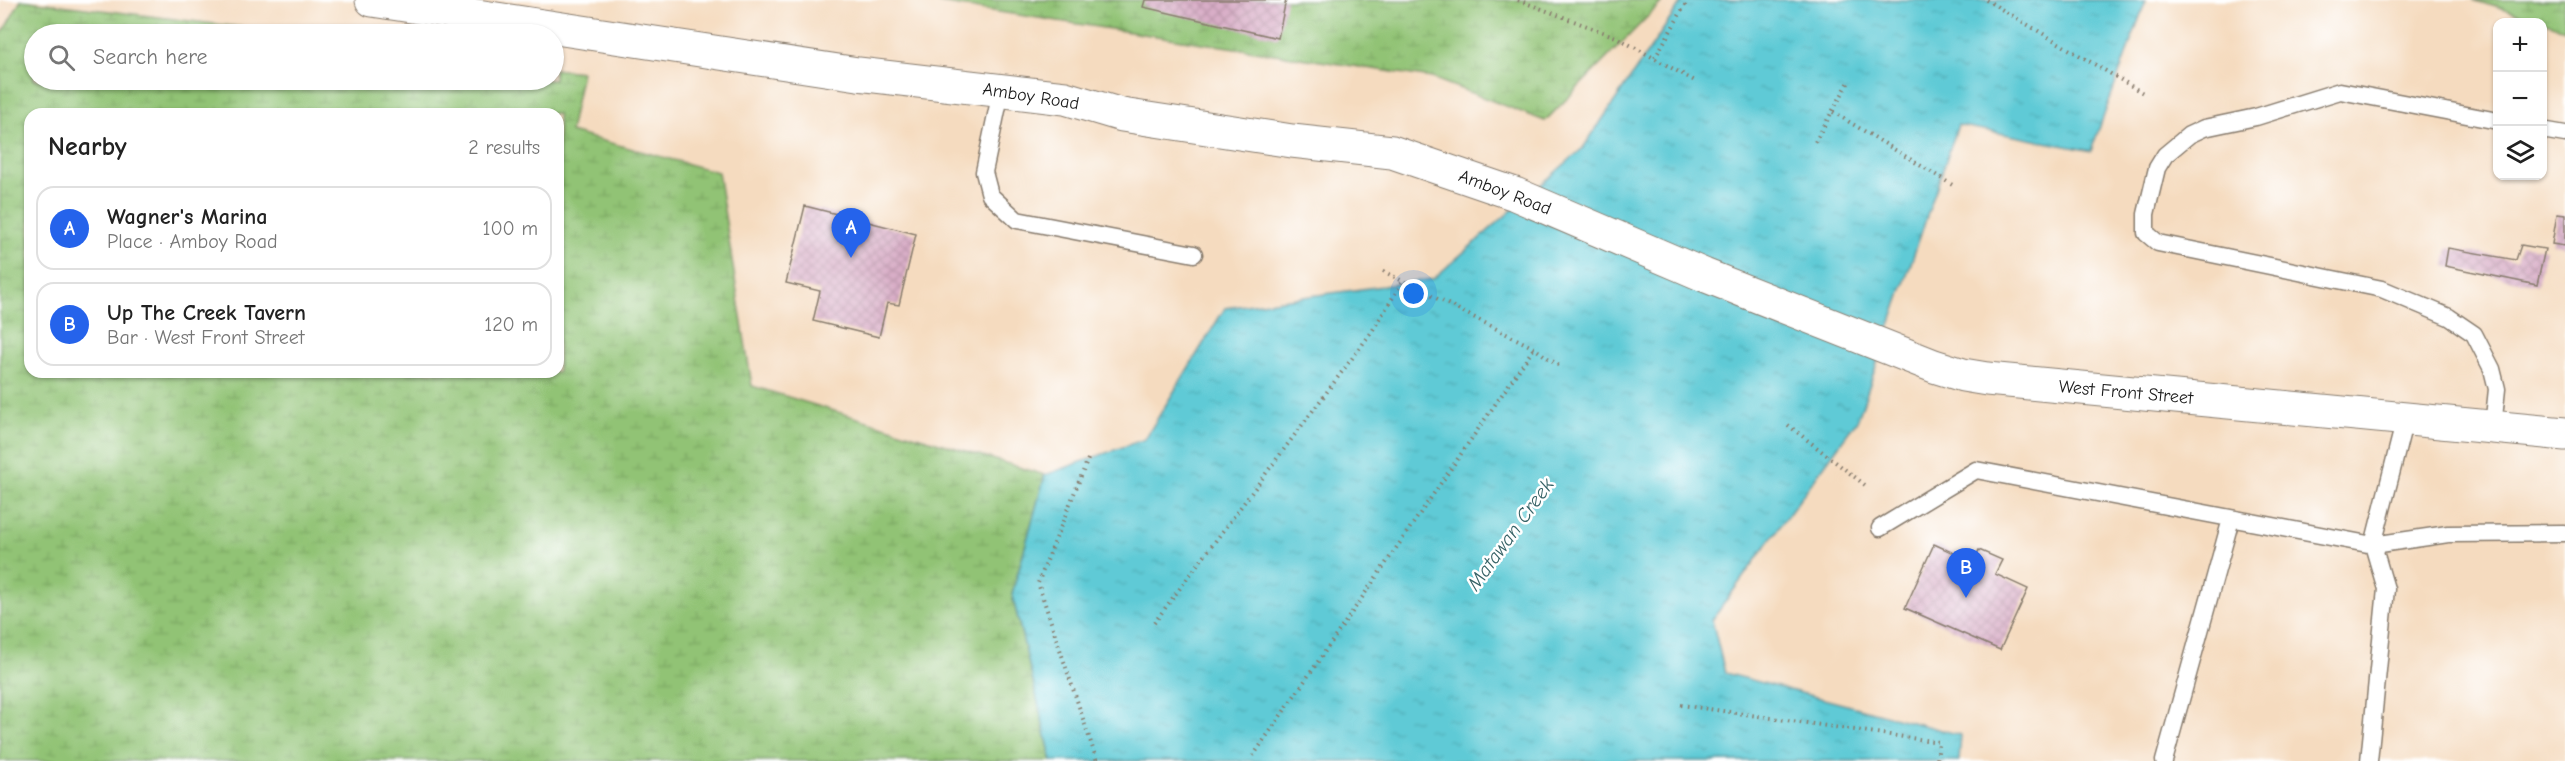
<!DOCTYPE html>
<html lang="en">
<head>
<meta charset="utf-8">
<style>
  :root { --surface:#fff; --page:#f2f2f2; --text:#222; --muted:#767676; --line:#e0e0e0; --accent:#2563eb }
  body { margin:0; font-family:"Comic Neue",sans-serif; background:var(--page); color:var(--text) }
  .controls { position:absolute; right:18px; top:18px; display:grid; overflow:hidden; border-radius:12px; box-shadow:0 2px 4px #0004 }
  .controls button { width:54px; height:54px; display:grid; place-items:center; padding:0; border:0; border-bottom:2px solid var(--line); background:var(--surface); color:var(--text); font:30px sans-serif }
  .you { position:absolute; left:1414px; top:294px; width:21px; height:21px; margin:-15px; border:4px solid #fff; border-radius:50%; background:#1a73e8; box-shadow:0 0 0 9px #1a73e833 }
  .badge { display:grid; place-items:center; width:39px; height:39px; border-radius:50%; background:var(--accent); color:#fff; font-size:20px; font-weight:700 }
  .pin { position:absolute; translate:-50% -50px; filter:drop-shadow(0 2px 3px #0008) }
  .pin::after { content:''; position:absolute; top:32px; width:21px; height:18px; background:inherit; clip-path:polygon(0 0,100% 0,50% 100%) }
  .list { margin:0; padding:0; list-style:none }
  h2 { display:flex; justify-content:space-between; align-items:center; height:78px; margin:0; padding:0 24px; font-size:26px }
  h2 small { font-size:20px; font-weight:400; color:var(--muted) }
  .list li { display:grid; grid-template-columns:39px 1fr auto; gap:18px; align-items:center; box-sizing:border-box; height:84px; margin:0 12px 12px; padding:0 12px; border:2px solid var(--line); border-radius:18px }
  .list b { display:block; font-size:22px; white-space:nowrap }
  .list p { margin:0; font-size:20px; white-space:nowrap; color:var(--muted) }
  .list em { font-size:20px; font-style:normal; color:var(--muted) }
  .icon { flex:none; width:33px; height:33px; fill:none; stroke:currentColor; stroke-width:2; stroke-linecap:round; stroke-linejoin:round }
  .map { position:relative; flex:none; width:2565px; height:761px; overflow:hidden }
  .search { position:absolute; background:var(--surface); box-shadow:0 2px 4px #0004; left:24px; top:24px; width:540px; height:66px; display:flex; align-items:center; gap:15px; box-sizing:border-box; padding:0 21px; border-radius:33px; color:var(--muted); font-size:22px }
  .panel { position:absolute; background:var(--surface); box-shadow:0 2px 4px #0004; left:24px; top:108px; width:540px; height:270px; border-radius:18px }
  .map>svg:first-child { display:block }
  .wetland { fill:url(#wetland-marsh); stroke:#567048; stroke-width:1.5; fill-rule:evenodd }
  .water { fill:url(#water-ripples); stroke:#3d7379; stroke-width:1.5 }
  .building { fill:url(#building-cross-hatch) }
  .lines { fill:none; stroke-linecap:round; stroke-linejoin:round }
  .lane-casing { stroke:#887c6e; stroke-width:19 }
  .secondary-casing { stroke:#887c6e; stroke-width:35 }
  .path { stroke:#887c6e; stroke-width:4; stroke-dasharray:1.5 4.5; stroke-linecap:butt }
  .lane { stroke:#fff; stroke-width:16 }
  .secondary { stroke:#fff; stroke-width:33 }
  .labels { text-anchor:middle; stroke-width:5; stroke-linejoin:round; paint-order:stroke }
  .street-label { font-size:18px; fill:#1c1c1c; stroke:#fff }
  .water-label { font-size:20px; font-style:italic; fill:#366266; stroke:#fff }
</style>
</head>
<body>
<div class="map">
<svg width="2565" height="761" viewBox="0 0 2565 761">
  <defs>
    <pattern id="wetland-marsh" width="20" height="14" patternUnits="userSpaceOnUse" patternTransform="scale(1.5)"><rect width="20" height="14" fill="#91c374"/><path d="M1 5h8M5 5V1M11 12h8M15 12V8" fill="none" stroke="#7ca764"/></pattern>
    <pattern id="water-ripples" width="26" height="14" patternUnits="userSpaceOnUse" patternTransform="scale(1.5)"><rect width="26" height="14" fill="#5ecad6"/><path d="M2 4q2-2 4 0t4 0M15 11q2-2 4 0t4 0" fill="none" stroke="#51adb7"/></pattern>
    <pattern id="building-cross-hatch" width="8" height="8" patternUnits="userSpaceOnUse" patternTransform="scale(1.5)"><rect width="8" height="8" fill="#d9aec7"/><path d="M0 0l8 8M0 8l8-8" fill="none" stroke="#ba95aa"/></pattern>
  </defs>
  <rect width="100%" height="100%" fill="#fff"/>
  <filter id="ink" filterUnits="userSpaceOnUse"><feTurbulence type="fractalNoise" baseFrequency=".0167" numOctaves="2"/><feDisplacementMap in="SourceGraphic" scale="12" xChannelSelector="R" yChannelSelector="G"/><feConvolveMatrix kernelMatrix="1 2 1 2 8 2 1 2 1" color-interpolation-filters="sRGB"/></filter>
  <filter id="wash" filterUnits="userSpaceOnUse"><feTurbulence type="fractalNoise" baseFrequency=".008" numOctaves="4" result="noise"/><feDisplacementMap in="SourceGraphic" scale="24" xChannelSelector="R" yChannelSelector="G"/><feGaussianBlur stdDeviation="1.35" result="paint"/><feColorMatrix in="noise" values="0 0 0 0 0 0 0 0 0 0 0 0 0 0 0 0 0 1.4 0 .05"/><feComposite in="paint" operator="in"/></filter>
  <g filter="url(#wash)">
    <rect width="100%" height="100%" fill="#f5dbbf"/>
    <!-- wetland -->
    <path class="wetland" d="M21 0 296 34H34V80H554V69L582 72 570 132 718 172 752 386 1045 475 1012 594 1052 761H0V37ZM30 114H558V372H30Z
      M920 0H1664L1545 121 1432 78Z
      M2473 0H2565V29Z"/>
    <!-- water -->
    <path class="water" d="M1683 0H2146L2091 151 1958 125 1858 419 1712 620 1725 673 1961 735 1959 761H1052L1012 594 1045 475 1145 439 1225 308 1433 279 1583 148Z"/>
    <g id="blocks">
      <!-- building -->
      <path class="building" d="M1145 0H1286L1278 38 1143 7Z
        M805 206 916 234 899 305 887 303 879 337 813 321 820 291 786 283Z
        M2557 214 2565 215V246L2552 244Z
        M2521 245 2545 249 2537 285 2445 266 2448 248 2516 260Z
        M1934 544 1973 562 1979 550 2002 560 1995 574 2028 589 2000 650 1905 608Z"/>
    </g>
  </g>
  <g filter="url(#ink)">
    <use href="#blocks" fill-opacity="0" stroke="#887c6e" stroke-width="1.5"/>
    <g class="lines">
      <!-- lane casing -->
      <g class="lane-casing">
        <path id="lane" d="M1001 91 984 172 990 195 1017 220 1194 254
          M2542 130 2565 134
          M2405 419 2373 545 2448 534 2565 533
          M2493 427 2497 389 2492 369 2474 334 2449 317 2382 289 2158 243 2146 233V214L2157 168 2165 155 2189 135 2204 128 2256 117 2340 91 2498 121
          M1880 528 1976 470 2373 545 2386 589 2369 761
          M2164 761 2231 519"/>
      </g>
      <!-- secondary casing -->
      <g class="secondary-casing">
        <path id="secondary" d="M372 0 858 74 1065 98 1122 115 1292 141 1392 152 1515 194 1704 275 1934 366 1963 375 1987 379 2565 434"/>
      </g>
      <!-- path -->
      <path class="path" d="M1518 0 1616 37 1695 81
        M1986 0 2143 93
        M1655 58 1688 0
        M1833 112 1954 186
        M1815 142 1850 80
        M1383 271 1534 348 1562 368
        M1788 425 1865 485
        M1088 459 1038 583 1097 761
        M1154 623 1371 333 1403 281
        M1681 705 1939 742 1937 761
        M1253 756 1534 348"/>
      <!-- lane -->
      <use href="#lane" class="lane"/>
      <!-- secondary -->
      <use href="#secondary" class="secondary"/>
    </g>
  </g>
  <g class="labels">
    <!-- street labels -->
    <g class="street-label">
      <text transform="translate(1031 96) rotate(9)" y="6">Amboy Road</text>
      <text transform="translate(1505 192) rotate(21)" y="6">Amboy Road</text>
      <text transform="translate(2126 392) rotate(5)" y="6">West Front Street</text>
    </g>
    <!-- water labels -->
    <g class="water-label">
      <text transform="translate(1510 534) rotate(-54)" y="7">Matawan Creek</text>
    </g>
  </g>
</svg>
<div class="controls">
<button>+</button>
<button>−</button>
<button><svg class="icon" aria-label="layers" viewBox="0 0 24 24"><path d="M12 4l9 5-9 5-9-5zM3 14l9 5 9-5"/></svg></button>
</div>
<div class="you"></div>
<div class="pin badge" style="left:851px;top:258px">A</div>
<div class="pin badge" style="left:1966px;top:598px">B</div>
<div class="search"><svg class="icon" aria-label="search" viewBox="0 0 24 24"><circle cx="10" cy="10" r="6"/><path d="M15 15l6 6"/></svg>Search here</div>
<section class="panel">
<h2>Nearby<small>2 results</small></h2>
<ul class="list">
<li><span class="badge">A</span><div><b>Wagner's Marina</b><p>Place · Amboy Road</p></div><em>100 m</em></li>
<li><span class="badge">B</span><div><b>Up The Creek Tavern</b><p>Bar · West Front Street</p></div><em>120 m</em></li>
</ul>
</section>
</div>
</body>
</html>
